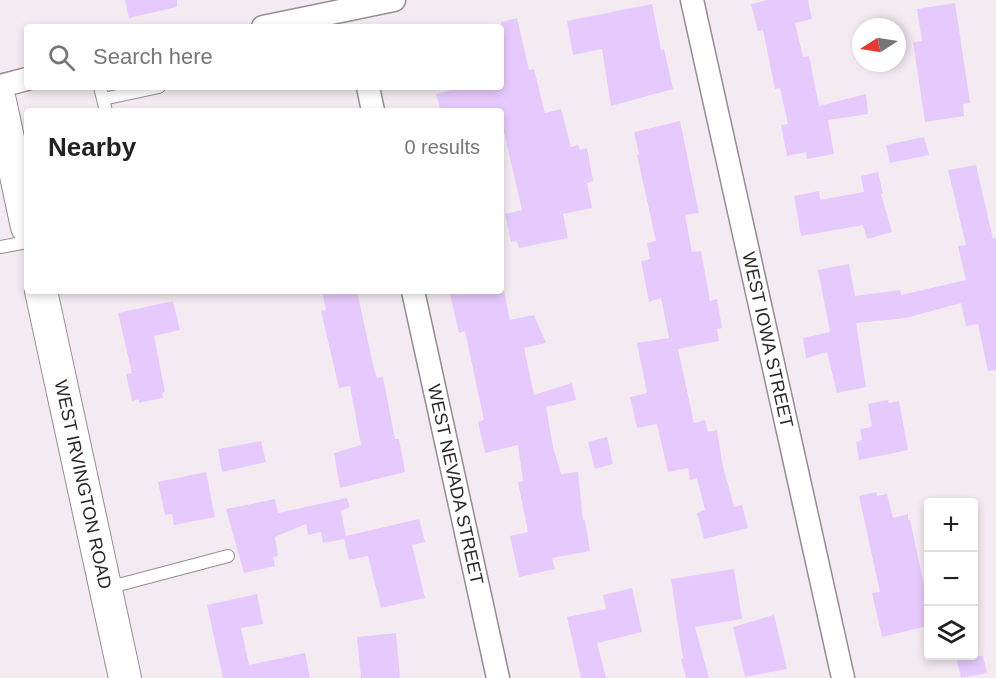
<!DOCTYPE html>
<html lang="en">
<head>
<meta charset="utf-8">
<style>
  :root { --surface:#fff; --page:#f2f2f2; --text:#222; --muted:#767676; --line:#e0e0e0 }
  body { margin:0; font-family:Helvetica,sans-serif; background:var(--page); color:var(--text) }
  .controls { position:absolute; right:18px; bottom:18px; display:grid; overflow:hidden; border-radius:6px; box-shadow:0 3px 9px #0003 }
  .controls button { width:54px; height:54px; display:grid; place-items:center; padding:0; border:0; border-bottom:2px solid var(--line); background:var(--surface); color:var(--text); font:30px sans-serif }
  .compass { position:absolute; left:852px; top:18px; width:54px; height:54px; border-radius:50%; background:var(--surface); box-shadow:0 3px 9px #0003; rotate:258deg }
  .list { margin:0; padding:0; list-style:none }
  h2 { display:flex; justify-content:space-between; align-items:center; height:78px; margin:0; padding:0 24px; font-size:26px }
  h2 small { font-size:20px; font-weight:400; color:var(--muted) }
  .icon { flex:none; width:33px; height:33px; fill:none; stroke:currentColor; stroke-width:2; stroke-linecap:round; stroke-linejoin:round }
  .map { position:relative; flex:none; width:996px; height:678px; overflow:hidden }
  .search { position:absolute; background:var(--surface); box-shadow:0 3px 9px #0003; left:24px; top:24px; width:480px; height:66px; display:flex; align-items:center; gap:15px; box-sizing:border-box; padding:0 21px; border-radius:6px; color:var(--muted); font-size:22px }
  .panel { position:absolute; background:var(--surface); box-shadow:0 3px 9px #0003; left:24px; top:108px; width:480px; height:186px; border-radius:6px }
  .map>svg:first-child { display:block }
  .building { fill:#e7cafd }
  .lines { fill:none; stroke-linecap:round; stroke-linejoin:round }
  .lane-casing { stroke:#958d93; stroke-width:14 }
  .street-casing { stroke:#958d93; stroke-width:25 }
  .secondary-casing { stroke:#958d93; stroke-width:34 }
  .lane { stroke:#fff; stroke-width:12 }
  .street { stroke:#fff; stroke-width:22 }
  .secondary { stroke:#fff; stroke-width:32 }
  .labels { text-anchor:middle; stroke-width:4.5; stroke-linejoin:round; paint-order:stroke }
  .street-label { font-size:18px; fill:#2a2729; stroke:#fef9fd }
</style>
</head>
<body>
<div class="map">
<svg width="996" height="678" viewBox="0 0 996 678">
  <rect width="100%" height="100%" fill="#f3ebf1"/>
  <!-- building -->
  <path class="building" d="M125 0H177V7L129 18Z
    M768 0H808L812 19 795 23 803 57 809 56 819 106 866 94 868 114 828 120 834 154 807 159 806 152 787 156 781 125 788 124 780 88 775 89 763 30 758 31 751 4Z
    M955 3 970 103 963 104 964 116 925 122 913 42 922 41 917 9Z
    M652 4 661 50 664 49 673 89 611 106 602 49 573 55 567 21Z
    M517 18 529 70 534 69 545 113 561 109 571 147 578 145 580 150 587 148 593 181 587 183 592 208 563 214 568 238 519 248 517 241 511 242 505 214 522 210 504 132 501 133V111H441L436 94 466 87H501V22Z
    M680 121 699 213 685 215 692 252 701 251 710 301 717 299 722 328 717 329 719 341 678 349 694 423 705 420 708 432 717 430 722 462 734 507 742 505 748 528 704 539 697 513 705 510 697 478 690 480 688 468 668 472 657 424 637 428 630 397 647 393 637 343 669 338 661 298 649 302 641 261 650 259 647 243 656 241 637 155 639 154 634 132Z
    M924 137 929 155 890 163 886 145Z
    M976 165 993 239 996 238V370L988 371 978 324 966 326 961 303 906 318 856 323 866 387 837 393 827 352 806 358 803 338 830 332 818 270 849 264 855 296 900 290 901 295 966 280 958 246 966 245 948 170Z
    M878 172 883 194H881L892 232 867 239 863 225 801 236 794 196 819 191 820 200 864 192 861 176Z
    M322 291H357L373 365 377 378 383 377 395 439H399L405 472 340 488 334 453 361 445 350 386 339 388 321 311 326 310Z
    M470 291H504L510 320 534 315 546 343 524 348 534 395 572 383 576 400 546 407 553 447 561 474 578 472 583 520H585L590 551 552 558 555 569 519 577 510 536 528 532 518 482 523 481 518 445 485 453 478 422 484 420 465 331 459 333 450 294Z
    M173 301 180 330 154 336 165 392 162 393 163 398 139 403V399L132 401 126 374 132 373 118 313Z
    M888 400 889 403 899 401 908 450 859 460 856 442 862 440 860 429 872 427 868 404Z
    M607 437 613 464 595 469 588 442Z
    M261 441 266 462 222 472 218 449Z
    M206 472 215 517 174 525 172 514 165 515 158 482Z
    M876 492 877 496 887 494 893 518 908 514V520H910L928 603V626L882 637 872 593 880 592 859 496Z
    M347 498 350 507 341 511 346 536 419 519 425 542 412 545 425 598 381 608 368 556 349 560 344 539 323 543 321 532 308 535 306 524 275 537 278 556 273 557 275 566 244 573 226 509 275 499 278 513Z
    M734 569 742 619 695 627 709 678H686L681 659H683L671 579Z
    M632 588 642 632 597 643 606 678H581L567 617 606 609 603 595Z
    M257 594 263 624 241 628 249 665 305 653 310 678H223L207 605Z
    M774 615 787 669 745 677 733 627Z
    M396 633 400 678H361L357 637Z
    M956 656H983L987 673 961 678Z"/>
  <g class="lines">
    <!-- lane casing -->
    <g class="lane-casing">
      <path id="lane" d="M100 87 106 111
        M103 99 159 87
        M0 247 27 242
        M107 588 228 556"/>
    </g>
    <!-- street casing -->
    <g class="street-casing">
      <g id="street">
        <path id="s1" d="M692 0 843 678"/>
        <path d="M263 27 394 0"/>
        <path d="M0 86 27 79"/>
        <path d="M368 87 373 111"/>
        <path id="s2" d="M413 291 498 678"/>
      </g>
    </g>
    <!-- secondary casing -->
    <g class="secondary-casing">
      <g id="secondary">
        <path d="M0 101 27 227"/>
        <path id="s3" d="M41 291 125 678"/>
      </g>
    </g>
    <!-- lane -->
    <use href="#lane" class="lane"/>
    <!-- street -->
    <use href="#street" class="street"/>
    <!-- secondary -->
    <use href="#secondary" class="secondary"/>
  </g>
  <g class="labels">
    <!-- street labels -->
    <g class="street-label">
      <text dy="6" stroke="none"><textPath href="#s1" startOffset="348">WEST IOWA STREET</textPath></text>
      <text dy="6" stroke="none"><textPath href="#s3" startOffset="198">WEST IRVINGTON ROAD</textPath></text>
      <text dy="6" stroke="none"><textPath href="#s2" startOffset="198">WEST NEVADA STREET</textPath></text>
    </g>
  </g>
</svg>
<div class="controls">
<button>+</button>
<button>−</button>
<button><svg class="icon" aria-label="layers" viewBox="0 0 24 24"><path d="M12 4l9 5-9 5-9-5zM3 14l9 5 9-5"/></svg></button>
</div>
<svg class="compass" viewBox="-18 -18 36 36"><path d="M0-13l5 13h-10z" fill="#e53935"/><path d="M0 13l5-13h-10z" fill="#767676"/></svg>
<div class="search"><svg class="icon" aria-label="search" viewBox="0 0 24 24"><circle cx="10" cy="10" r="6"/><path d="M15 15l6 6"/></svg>Search here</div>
<section class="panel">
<h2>Nearby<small>0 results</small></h2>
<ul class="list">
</ul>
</section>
</div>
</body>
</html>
